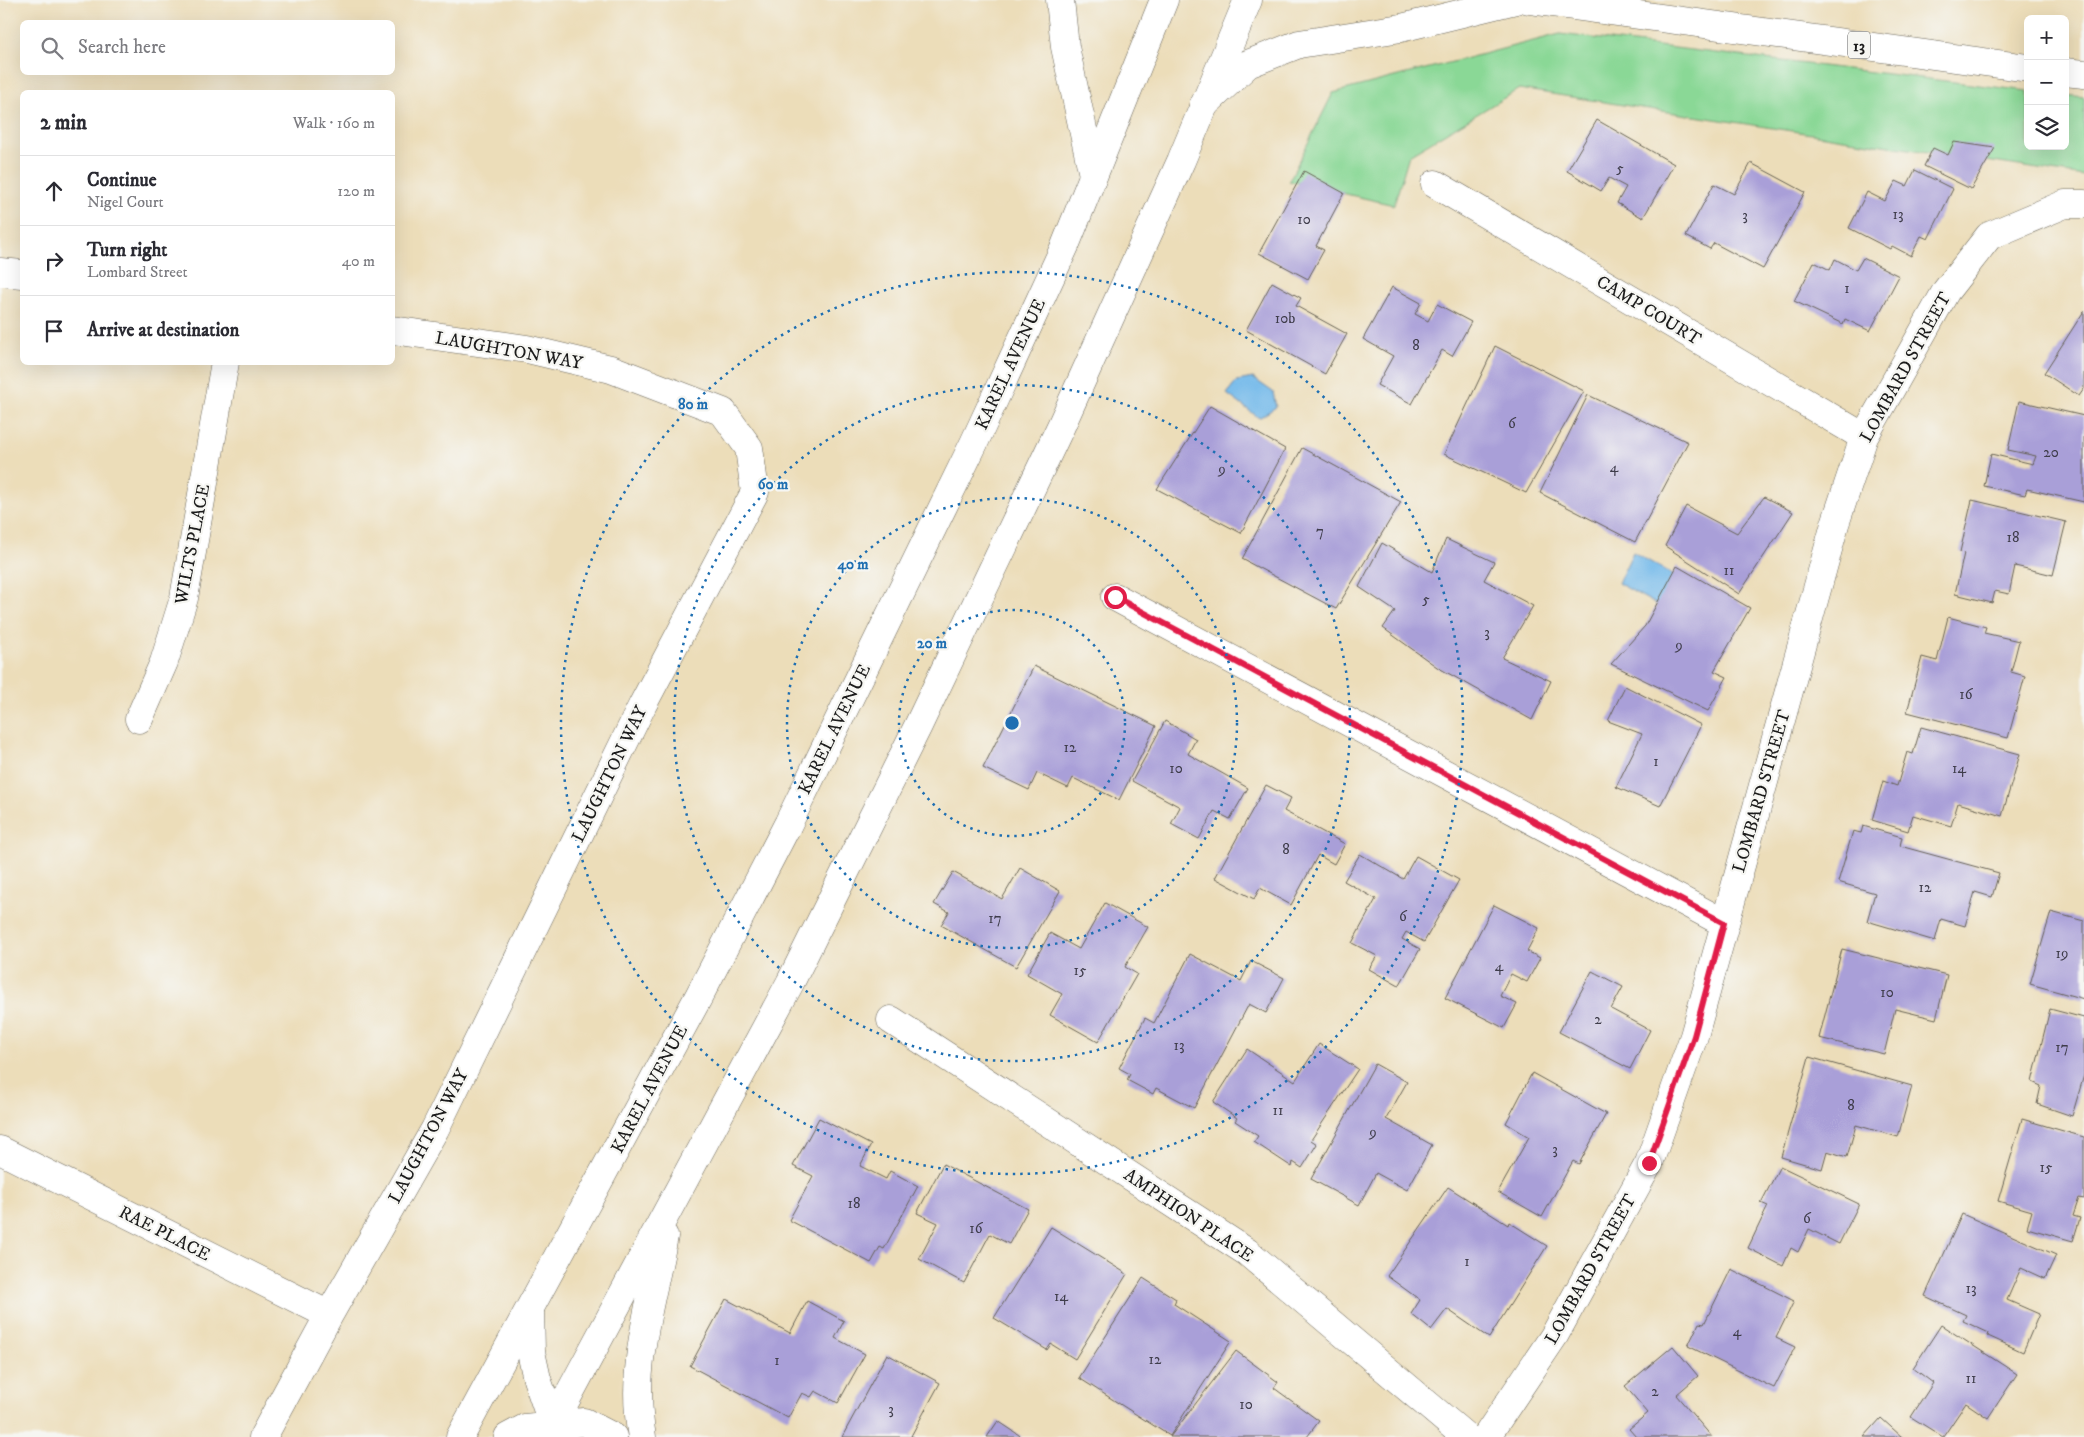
<!DOCTYPE html>
<html lang="en">
<head>
<meta charset="utf-8">
<style>
  :root { --surface:#fff; --page:#f2f2f3; --text:#2b2b33; --muted:#7c7c81; --line:#e1e1e2 }
  body { margin:0; font-family:"IM FELL DW Pica",serif; background:var(--page); color:var(--text) }
  .controls { position:absolute; right:15px; top:15px; display:grid; overflow:hidden; border-radius:8px; box-shadow:0 5px 20px #0002 }
  .controls button { width:45px; height:45px; display:grid; place-items:center; padding:0; border:0; border-bottom:1px solid var(--line); background:var(--surface); color:var(--text); font:25px sans-serif }
  .stop { position:absolute; width:15px; height:15px; margin:-11px; border:4px solid #e11d48; border-radius:50%; background:#fff }
  .stop.end { background:#e11d48; border-color:#fff; box-shadow:0 1px 5px #0008 }
  .list { margin:0; padding:0; list-style:none }
  h2 { display:flex; justify-content:space-between; align-items:center; height:65px; margin:0; padding:0 20px; font-size:21px }
  h2 small { font-size:16px; font-weight:400; color:var(--muted) }
  .list li { display:grid; grid-template-columns:32px 1fr auto; gap:15px; align-items:center; box-sizing:border-box; height:70px; padding:0 20px; border-top:1px solid var(--line) }
  .list b { display:block; font-size:19px; white-space:nowrap }
  .list p { margin:0; font-size:16px; white-space:nowrap; color:var(--muted) }
  .list em { font-size:16px; font-style:normal; color:var(--muted) }
  .icon { flex:none; width:28px; height:28px; fill:none; stroke:currentColor; stroke-width:2; stroke-linecap:round; stroke-linejoin:round }
  .map { position:relative; flex:none; width:2084px; height:1437px; overflow:hidden }
  .search { position:absolute; background:var(--surface); box-shadow:0 5px 20px #0002; left:20px; top:20px; width:375px; height:55px; display:flex; align-items:center; gap:12px; box-sizing:border-box; padding:0 18px; border-radius:8px; color:var(--muted); font-size:19px }
  .panel { position:absolute; background:var(--surface); box-shadow:0 5px 20px #0002; left:20px; top:90px; width:375px; height:275px; border-radius:8px }
  .map>svg:first-child { display:block }
  .green { fill:#8ad896; stroke:#537a59 }
  .water { fill:#73b9ea; stroke:#486a83 }
  .building { fill:#a99fd8 }
  .lines { fill:none; stroke-linecap:round; stroke-linejoin:round }
  .minor-casing { stroke:#656053; stroke-width:29 }
  .major-casing { stroke:#656053; stroke-width:29 }
  .highway-casing { stroke:#656053; stroke-width:29 }
  .minor { stroke:#fff; stroke-width:28 }
  .major { stroke:#fff; stroke-width:28 }
  .highway { stroke:#fff; stroke-width:28 }
  .route { stroke:#e11d48; stroke-width:6 }
  .ring { fill:none; stroke:#1f6fb2; stroke-width:2.5; stroke-dasharray:2.5 5 }
  .labels { text-anchor:middle; stroke-width:4.5; stroke-linejoin:round; paint-order:stroke }
  .number-label { font-size:15px; fill:#3f3d4b }
  .shield { fill:#f6f6f2; stroke:#5d5d5c; stroke-width:1 }
  .shield-label { font-size:16px; font-weight:bold; fill:#1c1c1c }
  .street-label { font-size:18px; fill:#1c1c1c; stroke:#f6f6f2 }
  .centre { fill:#1f6fb2; stroke:#f6f6f2; stroke-width:2.5 }
  .ring-label { font-size:15px; text-anchor:middle; font-weight:bold; fill:#1f6fb2; stroke:#f6f6f2; stroke-width:4.5; stroke-linejoin:round; paint-order:stroke }
</style>
</head>
<body>
<div class="map">
<svg width="2084" height="1437" viewBox="0 0 2084 1437">
  <rect width="100%" height="100%" fill="#f6f6f2"/>
  <filter id="ink" filterUnits="userSpaceOnUse"><feTurbulence type="fractalNoise" baseFrequency=".02" numOctaves="2"/><feDisplacementMap in="SourceGraphic" scale="10" xChannelSelector="R" yChannelSelector="G"/><feConvolveMatrix kernelMatrix="1 2 1 2 8 2 1 2 1" color-interpolation-filters="sRGB"/></filter>
  <filter id="wash" filterUnits="userSpaceOnUse"><feTurbulence type="fractalNoise" baseFrequency=".0096" numOctaves="4" result="noise"/><feDisplacementMap in="SourceGraphic" scale="20" xChannelSelector="R" yChannelSelector="G"/><feGaussianBlur stdDeviation="1.12" result="paint"/><feColorMatrix in="noise" values="0 0 0 0 0 0 0 0 0 0 0 0 0 0 0 0 0 1.4 0 .05"/><feComposite in="paint" operator="in"/></filter>
  <g filter="url(#wash)">
    <rect width="100%" height="100%" fill="#ecddb9"/>
    <!-- green -->
    <path class="green" d="M1560 34 2028 91V146H2065V95L2084 97V176L1519 89 1409 155 1394 205 1289 181 1333 93Z"/>
    <!-- water -->
    <path class="water" d="M1253 378 1273 392 1276 407 1259 418 1227 394 1237 381Z
      M1633 552 1689 584 1668 611 1618 583Z"/>
    <g id="blocks">
      <!-- building -->
      <path class="building" d="M1597 120 1674 164 1643 218 1617 203 1626 187 1609 178 1601 191 1567 171Z
        M1954 142 1995 148 1971 189 1924 166 1933 148 1948 155Z
        M1751 163 1805 192 1763 269 1714 243 1710 249 1686 236 1714 184 1734 194Z
        M1915 170 1953 189 1928 239 1921 236 1911 256 1892 246 1890 249 1849 228 1867 192 1885 201 1896 181 1907 186Z
        M1304 171 1344 193 1316 246 1324 250 1308 279 1259 253Z
        M1863 258 1899 276 1870 331 1845 319 1843 324 1794 301 1814 262 1830 270 1835 259 1856 270Z
        M1272 282 1301 298 1296 306 1347 334 1325 374 1246 330Z
        M1392 287 1421 303 1415 314 1428 321 1437 304 1471 322 1452 356 1442 350 1412 404 1377 385 1393 356 1363 339Z
        M2084 311V389L2079 396 2044 373Z
        M1495 346 1584 391 1526 493 1444 454Z
        M1588 395 1688 442 1635 542 1540 493Z
        M2019 401 2084 416V502L2027 489 2025 495 1984 486 1991 454 2033 464 2036 456 2008 450Z
        M1210 406 1285 449 1241 533 1157 489Z
        M1302 448 1401 502 1336 609 1242 559Z
        M1764 497 1793 512 1739 594 1665 546 1686 506 1737 533Z
        M1972 500 2066 522 2053 575 2015 566 2009 594 1995 591 1992 603 1955 594 1964 553 1960 552Z
        M1446 539 1494 562 1484 580 1533 606 1502 658 1551 681 1532 720 1437 667 1383 628 1395 611 1359 587 1382 543 1432 572Z
        M1677 566 1750 608 1714 671 1727 677 1708 711 1611 664 1645 626Z
        M1948 617 1986 627 1984 633 2019 641 2011 672 2025 676 2008 738 1907 712 1922 657 1937 661Z
        M1034 666 1156 726 1119 800 1073 778 1068 788 1037 773 1029 790 983 768Z
        M1625 686 1701 725 1660 806 1616 787 1642 734 1608 721Z
        M1165 721 1196 739 1188 754 1248 788 1230 819 1214 811 1199 839 1171 824 1180 807 1132 781Z
        M1921 727 2020 754 2002 816 1958 803 1951 826 1913 815 1908 831 1872 820 1883 781 1897 786 1907 752 1913 754Z
        M1266 785 1291 798 1284 811 1345 844 1334 864 1318 855 1291 905 1260 888 1254 899 1215 878Z
        M1863 826 1902 837 1900 846 1999 873 1992 897 1975 892 1965 926 1941 919 1935 941 1867 921 1875 893 1838 882 1853 831 1861 833Z
        M1360 854 1403 879 1416 856 1459 880 1424 942 1406 932 1402 939 1420 949 1399 986 1369 969 1377 956 1352 943 1376 899 1344 881Z
        M1020 868 1060 891 1016 967 941 925 949 912 934 904 953 872 1002 899Z
        M1105 903 1148 927 1125 967 1137 974 1098 1042 1050 1015 1062 994 1027 974 1050 933 1079 949Z
        M1494 905 1539 928 1527 951 1540 958 1527 982 1511 974 1500 996 1517 1004 1504 1028 1445 998Z
        M2051 912 2084 921V999L2030 984Z
        M1842 949 1947 975 1936 1019 1895 1009 1884 1054 1819 1038Z
        M1190 954 1241 981 1251 961 1284 978 1266 1013 1249 1004 1194 1108 1156 1088 1153 1094 1127 1080 1130 1074 1119 1068 1145 1018 1154 1023Z
        M1592 971 1623 987 1611 1009 1650 1030 1630 1069 1559 1032Z
        M2050 1009 2084 1018V1075L2072 1116 2037 1104 2041 1086 2032 1082Z
        M1319 1044 1358 1069 1311 1140 1317 1144 1302 1168 1293 1162 1292 1167 1254 1142 1258 1136 1235 1121 1237 1118 1213 1102 1247 1049 1295 1081Z
        M1809 1057 1912 1086 1898 1137 1856 1125 1847 1157 1827 1151 1822 1169 1781 1157Z
        M1375 1064 1407 1082 1386 1119 1432 1145 1407 1190 1376 1173 1359 1205 1311 1179Z
        M1532 1073 1606 1114 1579 1164 1573 1161 1542 1217 1498 1192 1529 1137 1506 1123Z
        M819 1118 871 1145 860 1166 886 1179 890 1171 918 1186 884 1249 880 1247 871 1263 789 1220 813 1176 793 1166Z
        M2022 1119 2084 1137V1199L2079 1198 2073 1216 2080 1218 2073 1241 2027 1228 2032 1211 1998 1201Z
        M943 1164 1028 1209 1009 1244 990 1234 964 1283 919 1259 938 1223 917 1213Z
        M1780 1166 1859 1204 1839 1244 1809 1229 1798 1252 1791 1248 1783 1266 1748 1248 1768 1206 1761 1203Z
        M1448 1187 1508 1225 1509 1222 1547 1246 1489 1338 1447 1309 1431 1330 1411 1314 1420 1300 1387 1276Z
        M1962 1214 2056 1255 2045 1279 2021 1268 2007 1300 2039 1314 2023 1352 1988 1336 1989 1333 1963 1321 1966 1315 1925 1296Z
        M1051 1227 1127 1274 1075 1359 1051 1344 1047 1350 994 1318Z
        M1731 1269 1794 1301 1776 1338 1795 1347 1774 1388 1688 1346 1699 1323 1704 1324Z
        M1143 1278 1176 1299 1174 1304 1231 1341 1170 1436 1079 1378Z
        M726 1299 790 1333 807 1301 844 1321 835 1338 865 1354 838 1403 815 1391 811 1397 802 1393 788 1418 690 1366Z
        M1941 1325 2017 1374 1988 1418 1966 1403 1943 1437 1911 1417 1933 1383 1913 1368Z
        M1673 1346 1698 1376 1676 1395 1712 1437H1636L1629 1429 1648 1413 1625 1386Z
        M1236 1351 1278 1382 1274 1388 1319 1421 1307 1437H1170Z
        M887 1354 940 1383 911 1436 914 1437H842Z
        M1881 1418 1902 1437H1864Z
        M998 1421 1022 1437H987Z"/>
    </g>
  </g>
  <g filter="url(#ink)">
    <use href="#blocks" fill-opacity="0" stroke="#656053" stroke-width="1"/>
    <g class="lines">
      <!-- minor casing -->
      <g class="minor-casing">
        <path id="minor" d="M1435 184 1864 437
          M0 272 22 274
          M1115 597 1724 923
          M139 719 164 662 184 598 225 362
          M891 1020 1247 1252 1466 1437
          M0 1150 329 1315
          M530 1309 531 1352 537 1379 557 1437
          M263 1437 329 1315 435 1129 643 704 755 492 749 448 723 412 611 369 527 349 392 330
          M508 1437 525 1428 584 1422 613 1437
          M1486 1437 1554 1336 1649 1163 1694 1036 1835 524 1864 437 1946 291 1989 236 2065 204H2084"/>
      </g>
      <!-- major casing -->
      <g class="major-casing">
        <path id="major" d="M460 1437 699 996 788 824 974 443 1065 246 1164 0
          M546 1437 790 983 918 726 1061 426 1181 161 1248 0
          M642 1437C629 1367 651 1304 664 1236"/>
      </g>
      <!-- highway casing -->
      <g class="highway-casing">
        <path id="highway" d="M1060 0 1065 47 1093 175
          M1529 0 2028 68
          M2065 72 2084 74
          M1203 106 1248 64 1299 44 1401 28 1516 0"/>
      </g>
      <!-- minor -->
      <use href="#minor" class="minor"/>
      <!-- major -->
      <use href="#major" class="major"/>
      <!-- highway -->
      <use href="#highway" class="highway"/>
    </g>
  </g>
  <g class="lines" filter="url(#ink)">
    <!-- route -->
    <path class="route" d="M1115 597 1724 923 1694 1036 1649 1163"/>
  </g>
  <!-- distance rings -->
  <g class="ring">
    <circle cx="1012" cy="723" r="113"/>
    <circle cx="1012" cy="723" r="225"/>
    <circle cx="1012" cy="723" r="338"/>
    <circle cx="1012" cy="723" r="451"/>
  </g>
  <g class="labels">
    <!-- number labels -->
    <g class="number-label">
      <text x="1620" y="173">5</text>
      <text x="1898" y="219">13</text>
      <text x="1745" y="220">3</text>
      <text x="1304" y="224">10</text>
      <text x="1847" y="293">1</text>
      <text x="1285" y="323">10b</text>
      <text x="1416" y="350">8</text>
      <text x="1512" y="428">6</text>
      <text x="2051" y="457">20</text>
      <text x="1614" y="472">4</text>
      <text x="1222" y="474">9</text>
      <text x="1320" y="536">7</text>
      <text x="2013" y="542">18</text>
      <text x="1729" y="575">11</text>
      <text x="1426" y="604">5</text>
      <text x="1487" y="637">3</text>
      <text x="1679" y="650">9</text>
      <text x="1966" y="699">16</text>
      <text x="1070" y="752">12</text>
      <text x="1656" y="766">1</text>
      <text x="1176" y="773">10</text>
      <text x="1959" y="773">14</text>
      <text x="1286" y="854">8</text>
      <text x="1925" y="892">12</text>
      <text x="1403" y="921">6</text>
      <text x="995" y="923">17</text>
      <text x="2062" y="958">19</text>
      <text x="1499" y="971">4</text>
      <text x="1080" y="975">15</text>
      <text x="1887" y="997">10</text>
      <text x="1598" y="1024">2</text>
      <text x="1179" y="1050">13</text>
      <text x="2062" y="1052">17</text>
      <text x="1851" y="1110">8</text>
      <text x="1278" y="1115">11</text>
      <text x="1373" y="1137">9</text>
      <text x="1555" y="1154">3</text>
      <text x="2046" y="1172">15</text>
      <text x="854" y="1208">18</text>
      <text x="1807" y="1223">6</text>
      <text x="976" y="1233">16</text>
      <text x="1467" y="1266">1</text>
      <text x="1971" y="1293">13</text>
      <text x="1061" y="1301">14</text>
      <text x="1737" y="1336">4</text>
      <text x="1155" y="1364">12</text>
      <text x="777" y="1365">1</text>
      <text x="1971" y="1383">11</text>
      <text x="1655" y="1396">2</text>
      <text x="1246" y="1409">10</text>
      <text x="891" y="1414">3</text>
    </g>
    <!-- shield labels -->
    <rect class="shield" x="1848" y="31.5" width="22" height="27" rx="4"/>
    <g class="shield-label">
      <text x="1859" y="51">13</text>
    </g>
    <!-- street labels -->
    <g class="street-label">
      <text transform="translate(1649 310) rotate(31)" y="6">CAMP COURT</text>
      <text transform="translate(509 350) rotate(10)" y="6">LAUGHTON WAY</text>
      <text transform="translate(1010 364) rotate(-65)" y="6">KAREL AVENUE</text>
      <text transform="translate(1905 367) rotate(-61)" y="6">LOMBARD STREET</text>
      <text transform="translate(192 544) rotate(-79)" y="6">WILTS PLACE</text>
      <text transform="translate(834 729) rotate(-64)" y="6">KAREL AVENUE</text>
      <text transform="translate(609 774) rotate(-64)" y="6">LAUGHTON WAY</text>
      <text transform="translate(1761 791) rotate(-74)" y="6">LOMBARD STREET</text>
      <text transform="translate(649 1089) rotate(-62)" y="6">KAREL AVENUE</text>
      <text transform="translate(428 1136) rotate(-62)" y="6">LAUGHTON WAY</text>
      <text transform="translate(1189 1215) rotate(34)" y="6">AMPHION PLACE</text>
      <text transform="translate(165 1233) rotate(27)" y="6">RAE PLACE</text>
      <text transform="translate(1590 1269) rotate(-61)" y="6">LOMBARD STREET</text>
    </g>
  </g>
  <circle cx="1012" cy="723" r="8" class="centre"/>
  <g class="ring-label">
    <text x="693" y="409">80 m</text>
    <text x="773" y="489">60 m</text>
    <text x="853" y="569">40 m</text>
    <text x="932" y="648">20 m</text>
  </g>
</svg>
<div class="controls">
<button>+</button>
<button>−</button>
<button><svg class="icon" aria-label="layers" viewBox="0 0 24 24"><path d="M12 4l9 5-9 5-9-5zM3 14l9 5 9-5"/></svg></button>
</div>
<div class="stop" style="left:1115px;top:597px"></div>
<div class="stop end" style="left:1649px;top:1163px"></div>
<div class="search"><svg class="icon" aria-label="search" viewBox="0 0 24 24"><circle cx="10" cy="10" r="6"/><path d="M15 15l6 6"/></svg>Search here</div>
<section class="panel">
<h2>2 min<small>Walk · 160 m</small></h2>
<ul class="list">
<li><svg class="icon" aria-label="ahead" viewBox="0 0 24 24"><path d="M12 20V5M6 11l6-6 6 6"/></svg><div><b>Continue</b><p>Nigel Court</p></div><em>120 m</em></li>
<li><svg class="icon" aria-label="right" viewBox="0 0 24 24"><path d="M7 20v-9h11M14 6l5 5-5 5"/></svg><div><b>Turn right</b><p>Lombard Street</p></div><em>40 m</em></li>
<li><svg class="icon" aria-label="arrive" viewBox="0 0 24 24"><path d="M6 21V4h12l-3 4 3 4H6"/></svg><div><b>Arrive at destination</b></div></li>
</ul>
</section>
</div>
</body>
</html>
